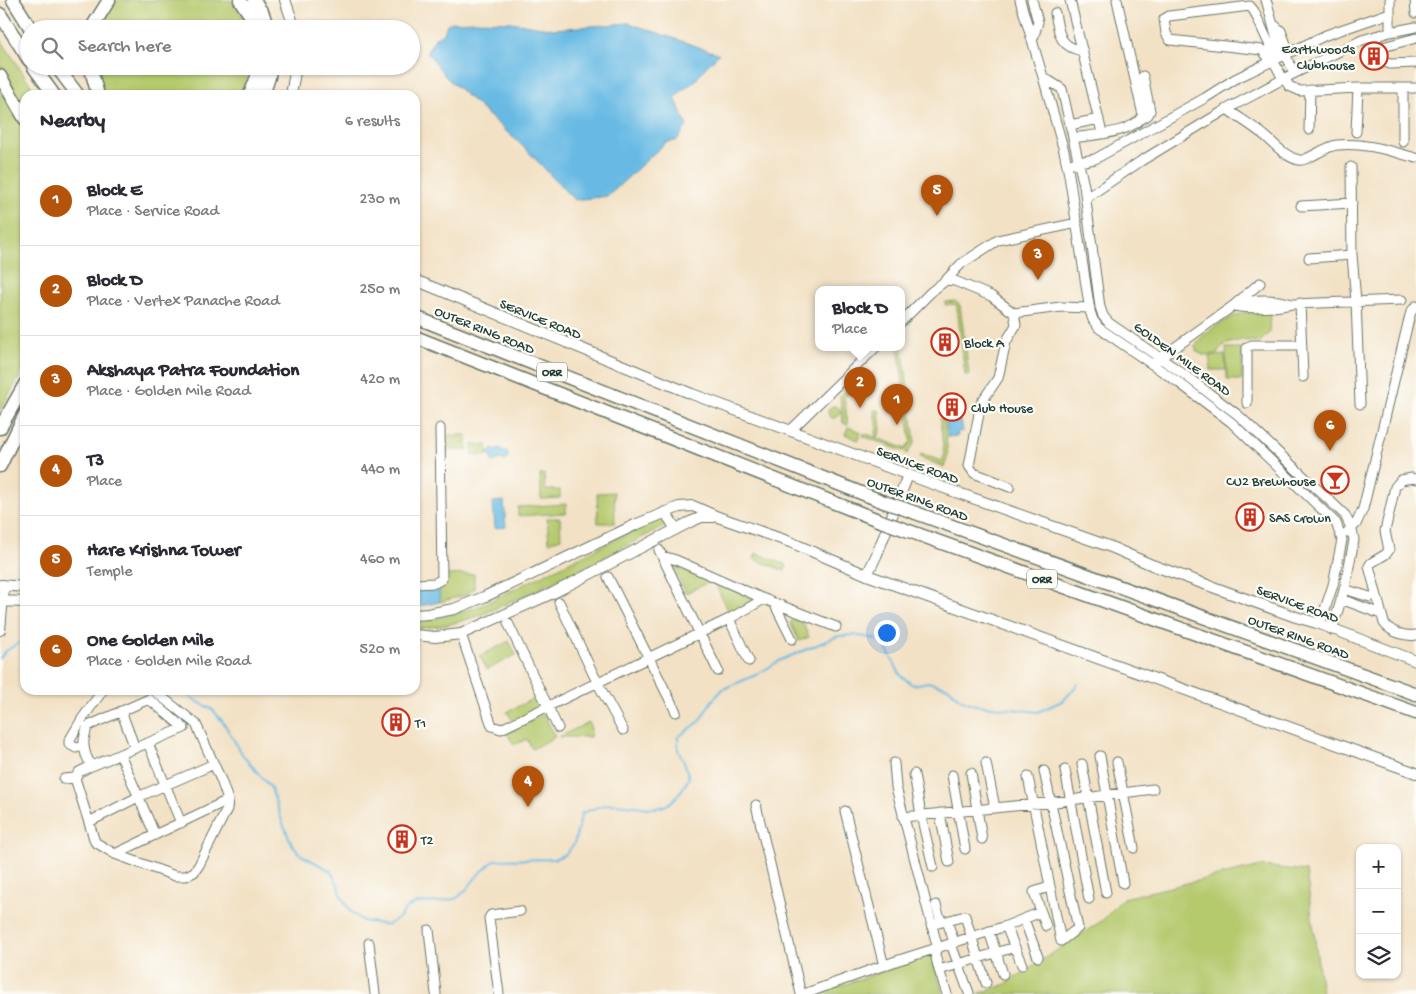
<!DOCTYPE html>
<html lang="en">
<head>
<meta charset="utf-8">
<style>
  :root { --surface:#fff; --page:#f2f2f3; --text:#2b2b33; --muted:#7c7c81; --line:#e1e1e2; --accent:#b45309 }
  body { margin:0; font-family:"Gochi Hand",sans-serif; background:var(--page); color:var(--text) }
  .controls { position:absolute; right:15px; bottom:15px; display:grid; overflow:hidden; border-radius:10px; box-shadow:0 1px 4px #0004 }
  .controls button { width:45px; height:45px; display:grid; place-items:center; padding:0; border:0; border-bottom:1px solid var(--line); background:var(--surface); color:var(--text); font:25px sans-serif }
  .you { position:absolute; left:886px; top:632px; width:18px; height:18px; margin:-12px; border:4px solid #fff; border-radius:50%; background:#1a73e8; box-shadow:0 0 0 8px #1a73e833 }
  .badge { display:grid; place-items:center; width:32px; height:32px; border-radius:50%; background:var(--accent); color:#fff; font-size:16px; font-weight:700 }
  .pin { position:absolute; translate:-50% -41px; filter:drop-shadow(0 1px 2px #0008) }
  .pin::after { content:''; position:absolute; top:26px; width:18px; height:15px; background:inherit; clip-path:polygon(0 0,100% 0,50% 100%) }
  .popup { position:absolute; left:815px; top:286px; width:90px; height:65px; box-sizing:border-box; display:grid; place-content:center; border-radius:10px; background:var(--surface); filter:drop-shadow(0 1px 4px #0005); font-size:16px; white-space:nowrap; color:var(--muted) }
  .popup b { font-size:19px; color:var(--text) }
  .popup::after { content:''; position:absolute; left:50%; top:100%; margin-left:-10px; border:10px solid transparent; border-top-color:var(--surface) }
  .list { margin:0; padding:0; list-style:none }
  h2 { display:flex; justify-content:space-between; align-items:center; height:65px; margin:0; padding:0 20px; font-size:21px }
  h2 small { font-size:16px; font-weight:400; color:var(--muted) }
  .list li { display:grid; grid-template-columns:32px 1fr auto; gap:15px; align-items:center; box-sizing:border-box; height:90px; padding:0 20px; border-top:1px solid var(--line) }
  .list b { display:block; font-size:19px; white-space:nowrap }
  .list p { margin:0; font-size:16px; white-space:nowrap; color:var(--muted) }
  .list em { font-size:16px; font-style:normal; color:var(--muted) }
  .icon { flex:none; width:28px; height:28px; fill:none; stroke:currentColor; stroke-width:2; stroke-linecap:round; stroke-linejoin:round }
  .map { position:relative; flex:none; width:1416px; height:994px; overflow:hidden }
  .search { position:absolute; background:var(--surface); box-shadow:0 1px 4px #0004; left:20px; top:20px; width:400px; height:55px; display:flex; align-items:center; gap:12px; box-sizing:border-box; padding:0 18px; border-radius:28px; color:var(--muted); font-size:19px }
  .panel { position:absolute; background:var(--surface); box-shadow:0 1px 4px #0004; left:20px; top:90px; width:400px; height:605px; border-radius:15px }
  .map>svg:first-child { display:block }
  .green { fill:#b5c96d; stroke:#6a8350 }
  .water { fill:#68bae4; stroke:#447c8c }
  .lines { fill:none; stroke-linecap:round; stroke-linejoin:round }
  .stream { stroke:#68bae4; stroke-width:2 }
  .minor-casing { stroke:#697666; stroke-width:11 }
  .major-casing { stroke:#697666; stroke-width:12 }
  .highway-casing { stroke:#697666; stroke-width:15 }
  .minor { stroke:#fff; stroke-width:9 }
  .major { stroke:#fff; stroke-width:10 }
  .highway { stroke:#fff; stroke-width:12 }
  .highway-bridge-casing { stroke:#697666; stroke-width:15; stroke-linecap:butt }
  .highway-bridge { stroke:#fff; stroke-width:12 }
  .labels { text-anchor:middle; stroke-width:4.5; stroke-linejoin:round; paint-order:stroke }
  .shield { fill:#fdfcf7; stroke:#62766e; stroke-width:1 }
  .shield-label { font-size:12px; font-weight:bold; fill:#1f3d34 }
  .poi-label { font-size:14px; fill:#1f3d34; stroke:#fdfcf7; text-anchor:start }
  .street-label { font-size:14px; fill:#1f3d34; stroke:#fdfcf7 }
</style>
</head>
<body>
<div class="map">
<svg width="1416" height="994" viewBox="0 0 1416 994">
  <rect width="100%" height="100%" fill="#fdfcf7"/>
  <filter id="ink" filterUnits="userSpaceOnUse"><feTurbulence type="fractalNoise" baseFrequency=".02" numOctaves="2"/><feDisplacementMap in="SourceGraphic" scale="10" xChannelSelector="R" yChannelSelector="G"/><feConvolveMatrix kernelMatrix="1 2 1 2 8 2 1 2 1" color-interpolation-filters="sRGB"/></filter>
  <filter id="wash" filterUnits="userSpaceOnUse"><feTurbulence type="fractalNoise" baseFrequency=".0096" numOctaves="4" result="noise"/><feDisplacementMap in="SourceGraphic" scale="20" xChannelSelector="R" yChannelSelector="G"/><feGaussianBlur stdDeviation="1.12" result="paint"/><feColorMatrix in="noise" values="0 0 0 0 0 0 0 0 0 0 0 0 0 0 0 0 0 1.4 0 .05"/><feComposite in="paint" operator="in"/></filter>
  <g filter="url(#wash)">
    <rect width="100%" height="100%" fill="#f2e1c4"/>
    <!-- green -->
    <path class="green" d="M117 0H231L246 22 248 29H99Z
      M0 38 37 95H25V108L0 68Z
      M94 66H250L249 73 239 95H103Z
      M0 89 25 129V367L0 410Z
      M955 301 960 305 969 375H965L957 307 955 304 945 305V302Z
      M1270 311 1269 333 1260 342 1241 340 1224 345 1217 354 1203 355 1197 352 1195 346C1201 336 1208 331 1218 325 1238 312 1247 311 1270 311Z
      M902 344 909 396H905L898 347H901Z
      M1226 348H1242V380H1227Z
      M1225 355 1226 370H1211L1210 356Z
      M866 372V377L844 397 848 425 843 423 840 396Z
      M910 405 915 442 907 454 904 451 911 441 906 406Z
      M828 412a6 6 0 1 1 12 0a6 6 0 1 1-12 0Z
      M874 410H879L881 430 878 437 875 435 877 429Z
      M940 418H944L948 456 944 467 920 457 921 454 942 461 944 456Z
      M848 427 861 432 858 440 845 434Z
      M864 433 904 448 903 451 863 436Z
      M442 435H467V450L442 451Z
      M472 445H487L488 455 473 456Z
      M544 474 545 490H560V498L541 499 540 475Z
      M614 492 615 523H598L597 493Z
      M566 504V513L518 516V507Z
      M661 517 667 521V525L569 575 479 616 447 625 415 629V622C439 619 460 613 482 605Z
      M547 518H560L561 538 549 542Z
      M756 553 787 565 785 571 754 559Z
      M672 566 756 599 730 614 715 584 709 582 686 593Z
      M474 574V589L465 595 440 602 439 588C445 585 447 582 446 575Z
      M800 617 809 637 799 641 790 622Z
      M509 641 516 655 487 670 480 656Z
      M536 697 541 707 513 721 507 712Z
      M544 714 555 737 532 749 527 739 514 745 507 733Z
      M589 722 591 729 590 737H559Z
      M1261 866 1306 871 1322 994H977L1004 985 1103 920 1123 898Z
      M931 955 943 994H816Z"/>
    <!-- water -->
    <path class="water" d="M476 21 511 22 554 29 629 23 719 54 704 69 695 81 684 89 675 98 687 126 676 141 666 142 608 196 574 200 527 150 447 78 427 52 436 37 444 33 447 24 453 22Z
      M961 420 963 431 957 432 958 436 948 437 946 422Z
      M499 448 502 449 503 452 505 450 508 452 507 460 503 461 500 459 493 462 491 460 492 457 489 455V451L493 449 497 451Z
      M504 501 506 527 495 528 493 502Z
      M439 588 440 602 415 607V590Z"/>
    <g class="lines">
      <!-- stream -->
      <path class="stream" d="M0 658 6 651 25 639
        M183 690 193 699 213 710 223 722 244 757 271 788 283 824 292 844 301 855 331 871 339 887 341 895 350 911 363 921 387 925 400 917 406 908 417 903 440 902 457 898 466 890 478 875 495 860 554 859 566 854 574 844 582 813C591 810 603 804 612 804 653 805 665 822 689 778L685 764 678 750V737L699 722 711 702 723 689 756 675 781 660 838 636 854 635 877 639 886 648 901 676 913 685 928 682 949 688 960 699 975 705 1038 712 1064 700 1078 684"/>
    </g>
  </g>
  <g filter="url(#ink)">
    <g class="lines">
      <!-- minor casing -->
      <g class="minor-casing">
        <path id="minor" d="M1020 0 1043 77
          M1032 0 1038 22 1033 39
          M1070 0 1102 133
          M1266 0C1272 19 1275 37 1282 56
          M1390 0V32
          M1415 0 1416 13
          M1055 13C1059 34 1059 47 1083 51
          M1273 24 1281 31 1289 52
          M1375 36 1384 62 1390 64 1416 63
          M1379 48 1416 38
          M1285 54 1294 73
          M1273 60 1283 79
          M1271 61 1262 50 1170 40 1166 33 1164 19 1169 16 1250 6 1254 11 1276 59
          M1284 78 1289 86 1300 91 1358 88H1416
          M1403 88V142
          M1227 109C1239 118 1253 126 1265 136 1275 144 1285 157 1299 160 1306 162 1326 146 1337 145 1364 142 1390 151 1416 158
          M1141 119 1148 115 1150 111 1143 76
          M1070 125 1099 119
          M1309 130 1310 90
          M1356 132 1358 88
          M1073 138C1092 135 1135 133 1143 115L1117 0
          M1073 163 1095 159 1205 98 1235 79 1299 48 1326 35 1390 13
          M1351 167 1352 255 1356 301 1360 404
          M1086 198 1141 161 1227 109 1287 77 1362 40 1390 32 1416 27
          M1301 206 1352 203
          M1309 258 1352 255
          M946 280 955 281 991 296 1014 313 1061 307 1090 308
          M1300 303 1303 377
          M1238 304C1255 299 1275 299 1292 304
          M1233 306C1252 309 1273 308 1292 304L1402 300
          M901 322 931 292 946 280 961 264 998 240 1077 223
          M1156 361 1233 306 1260 283
          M1247 403V347L1252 345H1301
          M791 430 876 347
          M1416 479 1412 478 1401 480 1395 487 1385 531 1389 550 1386 554 1371 563 1369 566 1384 623C1390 632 1406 637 1416 635
          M1010 487 974 473 969 466 981 403 998 378 1006 342 1016 325 1014 313
          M1347 532 1356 524 1363 509 1409 319 1411 312 1416 306
          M659 550 718 671
          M662 556 676 560 764 599 836 627
          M608 577 676 712
          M415 584 435 583 442 579 440 428
          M1344 589 1370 597
          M1341 599 1381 614
          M559 602 597 682 623 730
          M774 603 792 639
          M729 619 749 661
          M508 623 558 728
          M1320 624 1333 585 1342 540 1336 523 1231 422 1178 382 1099 328 1093 320 1090 311 1069 175 1064 151 1043 77 1062 89 1084 186 1100 307 1103 316 1109 323 1182 373 1238 415 1345 515 1352 530 1354 540 1345 587 1332 630
          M461 634 492 726 501 729 729 619 764 599
          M121 711 135 748
          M148 743 181 823
          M84 746 76 748 69 744V741L82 719 103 690
          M120 754 155 835
          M1100 756 1123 883
          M1117 762 1134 848
          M894 763 896 787 938 949
          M986 763 995 808
          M1082 764 1106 893
          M89 767 184 728 149 699 88 726C84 736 82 744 86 755 88 760 90 761 89 767L79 772 75 778 95 842 115 854 175 876H186L194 872 199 865 227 809 228 800 221 780 196 724 153 690
          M1065 770 1089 899
          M971 773 982 839
          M914 774 921 815 933 867
          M952 775 965 849
          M1028 777 1061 941 1078 928 1044 771
          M64 779 75 778
          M756 805 801 994
          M845 811 884 966
          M940 813 949 862
          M903 817 1055 802 1153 789
          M89 822 138 797 214 764
          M115 854 228 800
          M936 905 941 922
          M1024 919 1038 957
          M947 921 954 942
          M931 925 965 916 986 983
          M1006 926 1022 965
          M1046 926 1034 892 1049 887
          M429 930 436 994
          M989 931 1003 974
          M369 943 375 994
          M951 944 969 993
          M934 950 939 970 1015 947
          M939 970 947 994
          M499 994 489 918 491 915 520 911
          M804 994 896 961 1006 926 1041 912"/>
      </g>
      <!-- major casing -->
      <g class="major-casing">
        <path id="major" d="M285 0 295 29
          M291 95 296 66
          M415 280 692 394 933 484 1111 547 1152 565 1296 617 1320 624 1416 661
          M665 512 676 529
          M867 575 877 554 908 475
          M0 585 25 587
          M0 601 25 602
          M415 615 428 614 454 609 484 597 635 525 679 507 693 506 718 517 790 542 867 575 1416 773
          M0 630 4 585
          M415 635 435 637 461 634 553 593 690 522 702 517H714"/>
      </g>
      <!-- highway casing -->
      <g class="highway-casing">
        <path id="highway" d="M13 0 31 29
          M240 0 252 18 255 29
          M254 0 263 14 268 29
          M0 14 29 60
          M93 29 94 24 109 0
          M33 66 54 95
          M56 66 78 95
          M90 66 98 95
          M0 76 25 119
          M250 95 258 74 259 66
          M263 95 269 77 270 66
          M415 317 884 502
          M415 337 878 520
          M0 428 25 384
          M0 466 25 414
          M902 508 1416 694
          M895 526 1416 713"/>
      </g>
      <!-- minor -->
      <use href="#minor" class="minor"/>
      <!-- major -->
      <use href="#major" class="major"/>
      <!-- highway -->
      <use href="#highway" class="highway"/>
      <!-- highway-bridge casing -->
      <g class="highway-bridge-casing">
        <path id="highway-bridge" d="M884 502 902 508
          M878 520 895 526"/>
      </g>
      <!-- highway-bridge -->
      <use href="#highway-bridge" class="highway-bridge"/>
    </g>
  </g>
  <!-- icons -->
  <defs>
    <g id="building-ring" transform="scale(1.4375)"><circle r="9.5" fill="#fdfcf7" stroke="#c8321e" stroke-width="1.5"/><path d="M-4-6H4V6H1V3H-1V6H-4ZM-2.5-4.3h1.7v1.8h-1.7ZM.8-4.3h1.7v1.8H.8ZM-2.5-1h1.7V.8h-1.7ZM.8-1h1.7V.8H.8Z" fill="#c8321e"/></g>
    <g id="bar-ring" transform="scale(1.4375)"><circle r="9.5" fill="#fdfcf7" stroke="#c8321e" stroke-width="1.5"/><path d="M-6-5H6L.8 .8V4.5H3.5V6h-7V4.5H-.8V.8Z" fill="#c8321e"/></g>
  </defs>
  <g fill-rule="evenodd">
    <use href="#building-ring" x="1374" y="56"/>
    <use href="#building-ring" x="945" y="342"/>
    <use href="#building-ring" x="952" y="407"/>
    <use href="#bar-ring" x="1335" y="480"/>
    <use href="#building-ring" x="1250" y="517"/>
    <use href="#building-ring" x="396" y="722"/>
    <use href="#building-ring" x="402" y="839"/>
  </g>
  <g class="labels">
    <!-- shield labels -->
    <g class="shield">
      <rect x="537" y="362.5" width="30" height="19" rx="4"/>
      <rect x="1027" y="569.5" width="30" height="19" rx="4"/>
    </g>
    <g class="shield-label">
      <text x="552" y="376">ORR</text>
      <text x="1042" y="583">ORR</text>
    </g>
    <!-- poi labels -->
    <g class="poi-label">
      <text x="1355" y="53" text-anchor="end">Earthwoods<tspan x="1355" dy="16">Clubhouse</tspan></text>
      <text x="964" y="347">Block A</text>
      <text x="971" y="412">Club House</text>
      <text x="1316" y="485" text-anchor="end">CU2 Brewhouse</text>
      <text x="1269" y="522">SAS Crown</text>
      <text x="415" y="727">T1</text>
      <text x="421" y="844">T2</text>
    </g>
    <!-- street labels -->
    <g class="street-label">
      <text transform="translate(541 318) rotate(22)" y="5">SERVICE ROAD</text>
      <text transform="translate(485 329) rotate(22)" y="5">OUTER RING ROAD</text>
      <text transform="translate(1183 358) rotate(36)" y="5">GOLDEN MILE ROAD</text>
      <text transform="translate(918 464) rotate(20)" y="5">SERVICE ROAD</text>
      <text transform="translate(918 498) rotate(20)" y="5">OUTER RING ROAD</text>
      <text transform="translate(1298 603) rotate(20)" y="5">SERVICE ROAD</text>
      <text transform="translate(1299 636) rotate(20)" y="5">OUTER RING ROAD</text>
    </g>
  </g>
</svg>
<div class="controls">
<button>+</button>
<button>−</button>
<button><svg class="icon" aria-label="layers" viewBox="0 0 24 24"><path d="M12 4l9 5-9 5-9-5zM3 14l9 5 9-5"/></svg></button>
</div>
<div class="you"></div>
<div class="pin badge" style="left:897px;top:425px">1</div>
<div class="pin badge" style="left:860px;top:408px">2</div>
<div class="popup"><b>Block D</b>Place</div>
<div class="pin badge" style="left:1038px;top:280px">3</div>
<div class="pin badge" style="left:528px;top:807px">4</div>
<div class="pin badge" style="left:937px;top:216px">5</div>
<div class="pin badge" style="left:1330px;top:451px">6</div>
<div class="search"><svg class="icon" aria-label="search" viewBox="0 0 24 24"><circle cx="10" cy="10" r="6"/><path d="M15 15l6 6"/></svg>Search here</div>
<section class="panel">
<h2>Nearby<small>6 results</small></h2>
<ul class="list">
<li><span class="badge">1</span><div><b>Block E</b><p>Place · Service Road</p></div><em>230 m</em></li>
<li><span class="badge">2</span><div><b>Block D</b><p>Place · Vertex Panache Road</p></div><em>250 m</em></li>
<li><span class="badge">3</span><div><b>Akshaya Patra Foundation</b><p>Place · Golden Mile Road</p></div><em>420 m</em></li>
<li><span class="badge">4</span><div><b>T3</b><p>Place</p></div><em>440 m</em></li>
<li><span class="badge">5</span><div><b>Hare Krishna Tower</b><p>Temple</p></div><em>460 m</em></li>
<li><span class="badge">6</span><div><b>One Golden Mile</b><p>Place · Golden Mile Road</p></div><em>520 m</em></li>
</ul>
</section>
</div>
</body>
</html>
